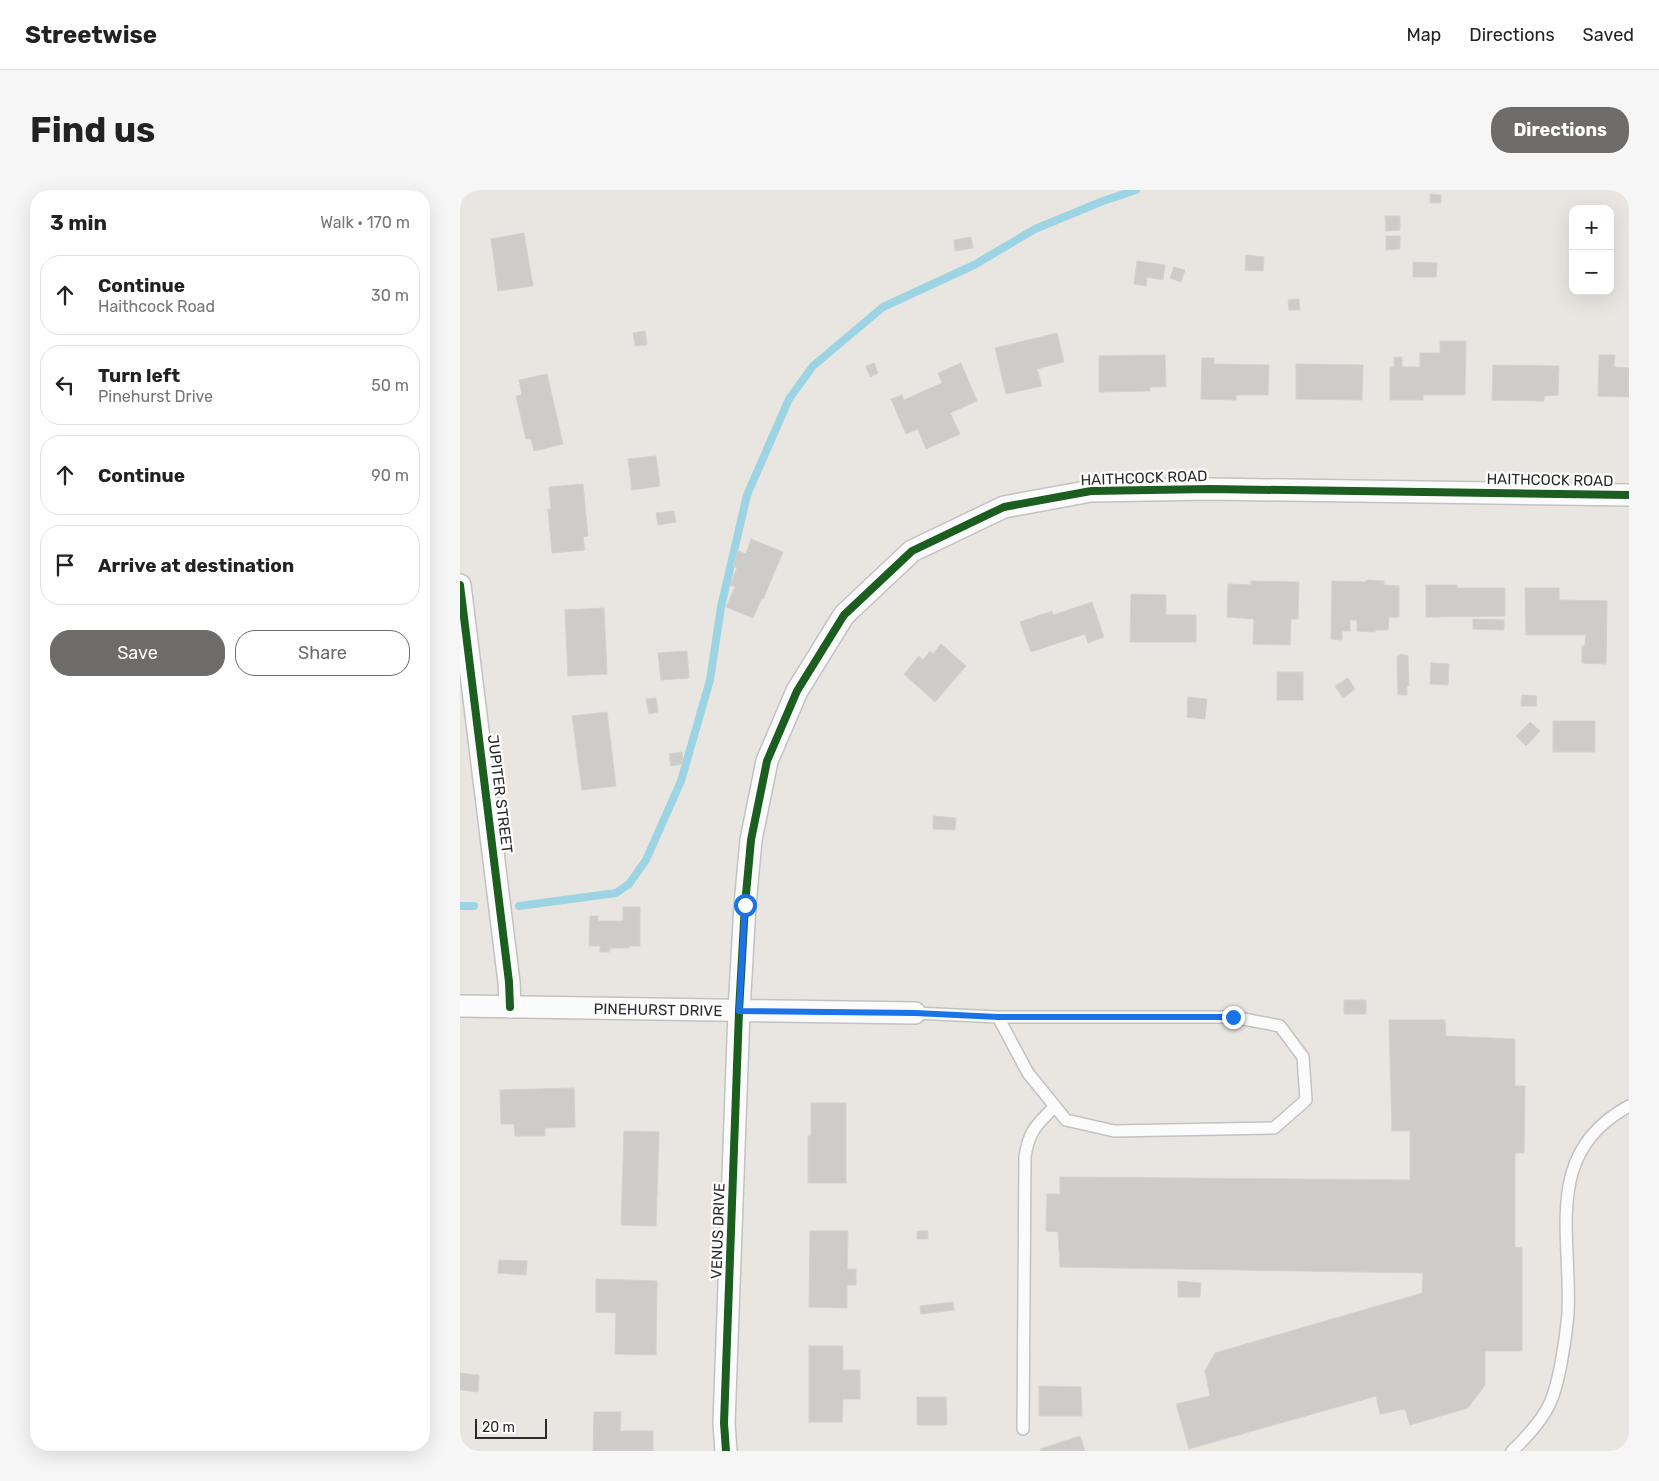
<!DOCTYPE html>
<html lang="en">
<head>
<meta charset="utf-8">
<style>
  :root { --surface:#fff; --page:#f6f6f6; --text:#222; --muted:#767676; --line:#e0e0e0; --accent:#6e6c6b }
  body { margin:0; font-family:Rubik,sans-serif; background:var(--page); color:var(--text) }
  .controls { position:absolute; right:15px; top:15px; display:grid; overflow:hidden; border-radius:10px; box-shadow:0 5px 20px #0002 }
  .controls button { width:45px; height:45px; display:grid; place-items:center; padding:0; border:0; border-bottom:1px solid var(--line); background:var(--surface); color:var(--text); font:25px sans-serif }
  .scale { position:absolute; left:15px; bottom:12px; width:72px; box-sizing:border-box; padding-left:5px; border:2px solid #2b2b2b; border-top:0; font-size:14px; line-height:18px; white-space:nowrap; color:#2b2b2b; -webkit-text-stroke:4px #fff; paint-order:stroke }
  .stop { position:absolute; width:15px; height:15px; margin:-11px; border:4px solid #1a73e8; border-radius:50%; background:#fff }
  .stop.end { background:#1a73e8; border-color:#fff; box-shadow:0 1px 5px #0008 }
  .list { margin:0; padding:0; list-style:none }
  h2 { display:flex; justify-content:space-between; align-items:center; height:65px; margin:0; padding:0 20px; font-size:21px }
  h2 small { font-size:16px; font-weight:400; color:var(--muted) }
  .list li { display:grid; grid-template-columns:32px 1fr auto; gap:15px; align-items:center; box-sizing:border-box; height:80px; margin:0 10px 10px; padding:0 10px; border:1px solid var(--line); border-radius:20px }
  .list b { display:block; font-size:19px; white-space:nowrap }
  .list p { margin:0; font-size:16px; white-space:nowrap; color:var(--muted) }
  .list em { font-size:16px; font-style:normal; color:var(--muted) }
  .actions { display:flex; gap:10px; padding:15px 20px }
  .actions a { flex:1; padding:11px 0; border:1px solid var(--accent); border-radius:20px; text-align:center; font-size:18px; color:var(--accent) }
  .actions .main { background:var(--accent); color:#fff }
  .icon { flex:none; width:28px; height:28px; fill:none; stroke:currentColor; stroke-width:2; stroke-linecap:round; stroke-linejoin:round }
  .map { position:relative; flex:none; width:1169px; height:1261px; overflow:hidden; border-radius:20px }
  header { display:flex; align-items:center; gap:30px; box-sizing:border-box; height:70px; padding:0 25px; background:var(--surface); border-bottom:1px solid var(--line) }
  header strong { font-size:24px }
  nav { display:flex; gap:28px; margin-inline-start:auto; font-size:18px }
  .intro { display:flex; align-items:center; justify-content:space-between; box-sizing:border-box; height:120px; padding:0 30px }
  h1 { margin:0; font-size:35px }
  .button { padding:12px 22px; border-radius:20px; background:var(--accent); color:#fff; font-size:18px; font-weight:700 }
  main { display:flex; gap:30px; padding:0 30px }
  aside { flex:1; background:var(--surface); border-radius:20px; box-shadow:0 5px 20px #0002 }
  .map>svg:first-child { display:block }
  .lines { fill:none; stroke-linecap:round; stroke-linejoin:round }
  .stream { stroke:#9dd4e3; stroke-width:8 }
  .building { fill:#ceccc9; stroke:#d4d1ce }
  .lane-casing { stroke:#c3c2c2; stroke-width:14 }
  .street-casing { stroke:#c3c2c2; stroke-width:24 }
  .lane { stroke:#fcfbfb; stroke-width:11 }
  .street { stroke:#fcfbfb; stroke-width:21 }
  .cycleway-casing { stroke:#fff; stroke-width:11 }
  .cycleway { stroke:#1b5e20; stroke-width:8 }
  .route { stroke:#1a73e8; stroke-width:6 }
  .labels { text-anchor:middle; stroke-width:4.5; stroke-linejoin:round; paint-order:stroke }
  .street-label { font-size:15px; fill:#2b2b2b; stroke:#fff }
</style>
</head>
<body>
<header>
<strong>Streetwise</strong>
<nav><a>Map</a><a>Directions</a><a>Saved</a></nav>
</header>
<div class="intro"><h1>Find us</h1><a class="button">Directions</a></div>
<main>
<aside>
<h2>3 min<small>Walk · 170 m</small></h2>
<ul class="list">
<li><svg class="icon" aria-label="ahead" viewBox="0 0 24 24"><path d="M12 20V5M6 11l6-6 6 6"/></svg><div><b>Continue</b><p>Haithcock Road</p></div><em>30 m</em></li>
<li><svg class="icon" aria-label="left" viewBox="0 0 24 24"><path d="M17 20v-9H6M10 6l-5 5 5 5"/></svg><div><b>Turn left</b><p>Pinehurst Drive</p></div><em>50 m</em></li>
<li><svg class="icon" aria-label="ahead" viewBox="0 0 24 24"><path d="M12 20V5M6 11l6-6 6 6"/></svg><div><b>Continue</b></div><em>90 m</em></li>
<li><svg class="icon" aria-label="arrive" viewBox="0 0 24 24"><path d="M6 21V4h12l-3 4 3 4H6"/></svg><div><b>Arrive at destination</b></div></li>
</ul>
<div class="actions"><a class="main">Save</a><a>Share</a></div>
</aside>
<div class="map">
<svg width="1169" height="1261" viewBox="0 0 1169 1261">
  <rect width="100%" height="100%" fill="#e9e6e2"/>
  <g class="lines">
    <!-- stream -->
    <path class="stream" d="M0 716H14
      M59 716 156 703 169 694 186 670 221 591 250 490 261 417 287 305 329 209 353 176 423 117 514 75 575 39 643 11 676 0"/>
  </g>
  <!-- building -->
  <path class="building" d="M970 4 981 5V13H970Z
    M925 26H940V40L926 41Z
    M64 43 73 96 38 101 31 49Z
    M926 46H940V59L926 60Z
    M511 47 513 58 495 61 494 50Z
    M786 65 804 67 803 81 785 80Z
    M677 71 705 75 703 90 687 87 686 96 674 94Z
    M953 72 977 73 976 87H953Z
    M714 77 725 80 721 92 710 88Z
    M839 109 840 120H829L828 110Z
    M185 141 187 155 175 156 173 143Z
    M597 143 604 172 577 179 582 196 546 204 535 158Z
    M980 151H1006L1005 205H963V210H930V177H934V167H942V177H960V163H980Z
    M705 165 706 197H690V201L639 202V166Z
    M1139 165H1155L1154 177 1169 178V207L1138 206Z
    M742 168H754V174L809 175 808 205H776V210L741 209Z
    M414 173 418 183 410 187 406 176Z
    M501 173 517 211 490 223 500 244 466 259 458 239 446 244 431 209 442 205 444 210 482 193 478 183Z
    M836 174 903 175 902 210 836 209Z
    M1033 175 1099 176 1098 205 1084 206V211L1032 210Z
    M87 184 103 254 74 261 71 249H66L56 206 62 205 59 190Z
    M196 266 200 296 172 300 168 269Z
    M123 294 128 346 123 347 125 360 92 363 88 319H91L89 297Z
    M214 321 216 332 198 335 196 323Z
    M291 349 323 362 304 407V409L302 408 293 428 266 417 275 397 270 395 277 378 273 376 278 361 286 364Z
    M906 390 924 391V395L939 396V427H929L928 440H915V442L897 441V430H890V441H882V450L871 449 872 391 906 392Z
    M791 391 839 392 838 429H831L830 455 793 454 794 429 767 427 768 394 791 395Z
    M966 395H997V398H1045V426L966 427Z
    M1065 398H1099V410L1147 411 1146 474 1122 473V456H1125L1126 445H1066Z
    M671 404 706 405V425H736V452H670Z
    M632 412 644 447 628 453 625 444 571 462 560 432 592 421 593 425Z
    M144 418 147 484 108 486 105 420Z
    M1013 429 1044 430V440L1013 439Z
    M481 454 506 476 475 512 444 484 459 466 463 470 470 461 473 464Z
    M227 461 229 488 201 490 198 463Z
    M940 464 948 466 949 496H947V505H938L937 466H940Z
    M971 473 989 474 988 495 970 494Z
    M817 482H843V510H817Z
    M888 488 895 499 883 508 875 496Z
    M1062 505 1077 506 1076 516H1061Z
    M728 507 747 509 745 529 727 527Z
    M196 508 198 522 189 524 186 509Z
    M147 522 156 596 122 600 112 526Z
    M1093 531H1135V562H1093Z
    M1070 532 1080 541 1066 556 1056 546Z
    M222 562 223 574 211 576 209 564Z
    M473 626 496 628 495 640 473 639Z
    M163 717H180V756H169V758H150V762H140V756H129L130 726H138V731H163Z
    M884 810H906V824H884Z
    M929 830H985L986 846 1055 849V896H1065L1064 963H1055V1057L1062 1058V1161H1025V1195L1008 1218 950 1235 945 1219 920 1224 916 1206 729 1259 716 1214 750 1206 745 1181 755 1163 962 1103 963 1083 600 1077 598 1042 586 1041 587 1004H600V987L950 990V941H932Z
    M114 898 115 937 85 938V946H55L54 934H41L40 900Z
    M351 913H386V993H348V946H351Z
    M164 941 199 942 196 1036 161 1035Z
    M350 1041H388L387 1079H396V1095H387V1118L349 1117Z
    M457 1041H468V1049H457Z
    M39 1070 67 1071 66 1085 38 1083Z
    M136 1089 197 1091 196 1165 155 1164 156 1123 136 1122Z
    M718 1091 741 1093 740 1107H718Z
    M493 1112 494 1120 461 1124 460 1116Z
    M349 1156H383V1180H400V1209H383L382 1232H349Z
    M0 1183 19 1185 18 1202 0 1200Z
    M579 1196 621 1197 622 1226H579Z
    M457 1207H486L487 1235H457Z
    M134 1222H161L160 1241H193V1261H133Z
    M620 1246 625 1261H581L580 1259Z"/>
  <g class="lines">
    <!-- lane casing -->
    <g class="lane-casing">
      <path id="lane" d="M455 823 538 827H773L820 836 843 867 846 910 814 938 654 941 606 930 568 883 538 827
        M563 1239 565 967C569 940 577 935 595 916
        M1052 1261C1063 1251 1082 1230 1088 1217 1099 1198 1106 1146 1108 1124 1112 1044 1082 963 1169 916"/>
    </g>
    <!-- street casing -->
    <g class="street-casing">
      <path id="street" d="M0 395 49 792 50 817
        M0 816 455 823
        M266 1261 264 1233 279 821 285 715 291 650 307 571 337 501 384 425 452 361 544 317 631 301 750 299 1169 305"/>
    </g>
    <!-- lane -->
    <use href="#lane" class="lane"/>
    <!-- street -->
    <use href="#street" class="street"/>
    <!-- cycleway casing -->
    <g class="cycleway-casing">
      <path id="cycleway" d="M0 395 49 792 50 817
        M266 1261 264 1233 279 821 285 715 291 650 307 571 337 501 384 425 452 361 544 317 631 301 750 299 1169 305"/>
    </g>
    <!-- cycleway -->
    <use href="#cycleway" class="cycleway"/>
  </g>
  <g class="lines">
    <!-- route -->
    <path class="route" d="M285 715 279 821 455 823 538 827H773"/>
  </g>
  <g class="labels">
    <!-- street labels -->
    <g class="street-label">
      <text transform="translate(684 288) rotate(-2)" y="5">HAITHCOCK ROAD</text>
      <text transform="translate(1090 290) rotate(1)" y="5">HAITHCOCK ROAD</text>
      <text transform="translate(40 604) rotate(83)" y="5">JUPITER STREET</text>
      <text transform="translate(198 820) rotate(1)" y="5">PINEHURST DRIVE</text>
      <text transform="translate(258 1041) rotate(-88)" y="5">VENUS DRIVE</text>
    </g>
  </g>
</svg>
<div class="controls">
<button>+</button>
<button>−</button>
</div>
<div class="scale">20 m</div>
<div class="stop" style="left:285px;top:715px"></div>
<div class="stop end" style="left:773px;top:827px"></div>
</div>
</main>
</body>
</html>
